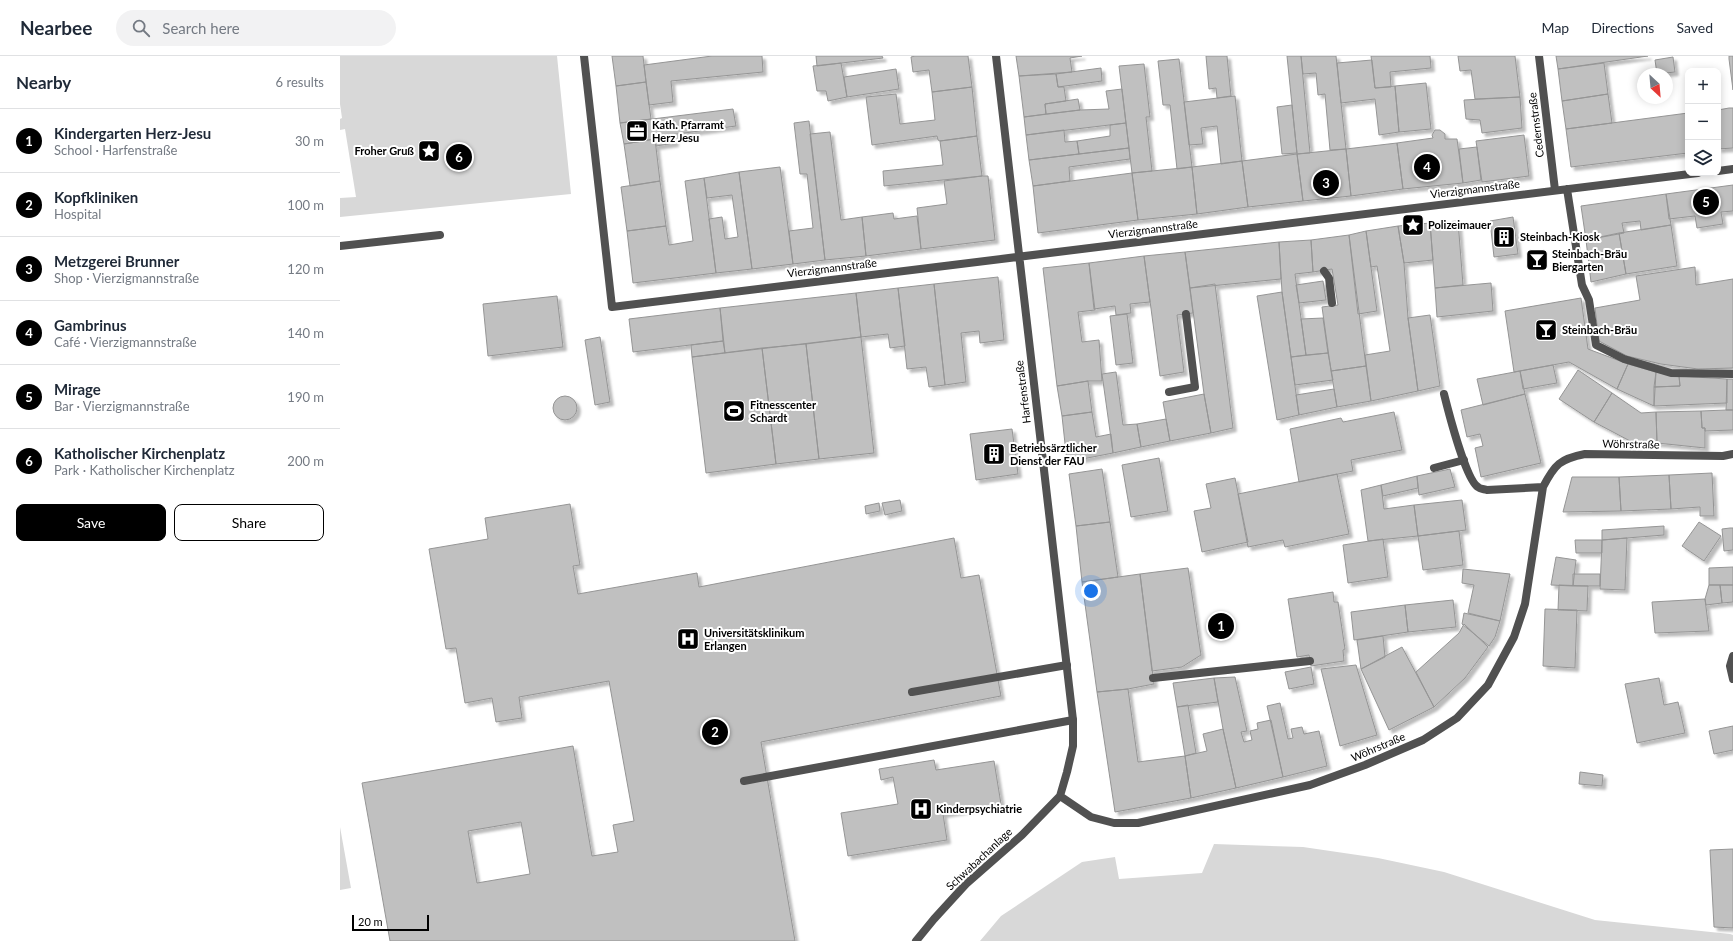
<!DOCTYPE html>
<html lang="en">
<head>
<meta charset="utf-8">
<style>
  :root { --surface:#fff; --page:#f2f2f3; --text:#1f2937; --muted:#747a83; --line:#e0e1e3; --accent:#000 }
  body { margin:0; font-family:Lato,sans-serif; background:var(--page); color:var(--text) }
  .controls { position:absolute; right:12px; top:12px; display:grid; overflow:hidden; border-radius:8px; box-shadow:0 2px 10px #0003 }
  .controls button { width:36px; height:36px; display:grid; place-items:center; padding:0; border:0; border-bottom:1px solid var(--line); background:var(--surface); color:var(--text); font:20px sans-serif }
  .compass { position:absolute; left:1297px; top:12px; width:36px; height:36px; border-radius:50%; background:var(--surface); box-shadow:0 2px 10px #0003; rotate:154deg }
  .scale { position:absolute; left:12px; bottom:10px; width:77px; box-sizing:border-box; padding-left:4px; border:2px solid #000; border-top:0; font-size:11px; line-height:14px; white-space:nowrap; color:#000; -webkit-text-stroke:3px #fff; paint-order:stroke }
  .you { position:absolute; left:751px; top:535px; width:14px; height:14px; margin:-10px; border:3px solid #fff; border-radius:50%; background:#1a73e8; box-shadow:0 0 0 6px #1a73e833 }
  .badge { display:grid; place-items:center; width:26px; height:26px; border-radius:50%; background:var(--accent); color:#fff; font-size:13px; font-weight:700 }
  .pin { position:absolute; translate:-50% -50%; border:2px solid #fff; box-shadow:0 1px 4px #0006 }
  .list { margin:0; padding:0; list-style:none }
  h2 { display:flex; justify-content:space-between; align-items:center; height:52px; margin:0; padding:0 16px; font-size:17px }
  h2 small { font-size:13px; font-weight:400; color:var(--muted) }
  .list li { display:grid; grid-template-columns:26px 1fr auto; gap:12px; align-items:center; box-sizing:border-box; height:64px; padding:0 16px; border-top:1px solid var(--line) }
  .list b { display:block; font-size:15px; white-space:nowrap }
  .list p { margin:0; font-size:13px; white-space:nowrap; color:var(--muted) }
  .list em { font-size:13px; font-style:normal; color:var(--muted) }
  .actions { display:flex; gap:8px; padding:12px 16px }
  .actions a { flex:1; padding:9px 0; border:1px solid var(--accent); border-radius:8px; text-align:center; font-size:14px; color:var(--accent) }
  .actions .main { background:var(--accent); color:#fff }
  .icon { flex:none; width:22px; height:22px; fill:none; stroke:currentColor; stroke-width:2; stroke-linecap:round; stroke-linejoin:round }
  .map { position:relative; flex:none; width:1393px; height:885px; overflow:hidden }
  header { display:flex; align-items:center; gap:24px; box-sizing:border-box; height:56px; padding:0 20px; background:var(--surface); border-bottom:1px solid var(--line) }
  header strong { font-size:19px }
  nav { display:flex; gap:22px; margin-inline-start:auto; font-size:14px }
  .search { width:280px; height:36px; background:var(--page); display:flex; align-items:center; gap:10px; box-sizing:border-box; padding:0 14px; border-radius:22px; color:var(--muted); font-size:15px }
  main { display:flex }
  aside { flex:1; background:var(--surface) }
  .map>svg:first-child { display:block }
  .green { fill:#d8d8d8 }
  .building { fill:#c0c0c0; stroke:#959595; fill-rule:evenodd; filter:url(#shadow) }
  .lines { fill:none; stroke-linecap:round; stroke-linejoin:round }
  .lane { stroke:#515151; stroke-width:8 }
  .street { stroke:#515151; stroke-width:8 }
  .labels { text-anchor:middle; stroke-width:4; stroke-linejoin:round; paint-order:stroke }
  .poi-label { font-size:11px; font-weight:bold; fill:#000; stroke:#fff; text-anchor:start }
  .street-label { font-size:11px; fill:#000; stroke:#fff }
</style>
</head>
<body>
<header>
<strong>Nearbee</strong>
<div class="search"><svg class="icon" aria-label="search" viewBox="0 0 24 24"><circle cx="10" cy="10" r="6"/><path d="M15 15l6 6"/></svg>Search here</div>
<nav><a>Map</a><a>Directions</a><a>Saved</a></nav>
</header>
<main>
<aside>
<h2>Nearby<small>6 results</small></h2>
<ul class="list">
<li><span class="badge">1</span><div><b>Kindergarten Herz-Jesu</b><p>School · Harfenstraße</p></div><em>30 m</em></li>
<li><span class="badge">2</span><div><b>Kopfkliniken</b><p>Hospital</p></div><em>100 m</em></li>
<li><span class="badge">3</span><div><b>Metzgerei Brunner</b><p>Shop · Vierzigmannstraße</p></div><em>120 m</em></li>
<li><span class="badge">4</span><div><b>Gambrinus</b><p>Café · Vierzigmannstraße</p></div><em>140 m</em></li>
<li><span class="badge">5</span><div><b>Mirage</b><p>Bar · Vierzigmannstraße</p></div><em>190 m</em></li>
<li><span class="badge">6</span><div><b>Katholischer Kirchenplatz</b><p>Park · Katholischer Kirchenplatz</p></div><em>200 m</em></li>
</ul>
<div class="actions"><a class="main">Save</a><a>Share</a></div>
</aside>
<div class="map">
<svg width="1393" height="885" viewBox="0 0 1393 885">
  <defs>
    <filter id="shadow"><feDropShadow dx="3.5" dy="3.5" stdDeviation="1" flood-color="#0004"/></filter>
  </defs>
  <rect width="100%" height="100%" fill="#fff"/>
  <!-- green -->
  <path class="green" d="M0 0H217L231 138 0 161V142L16 141 5 73 0 74V63L2 62 0 48Z
    M0 771 11 832 0 834Z
    M874 788 963 791 1038 802 1104 816 1255 864 1390 878 1393 879V885H640L661 860 742 806 775 801 779 823 862 817Z"/>
  <!-- building -->
  <path class="building" d="M272 0H303L306 26 276 30Z
    M372 0H422L423 16 331 25 333 46 309 49 304 9Z
    M476 0H542L543 2 477 10Z
    M575 0H628L632 31 592 36 589 14 573 16 571 1Z
    M676 0H742L730 2 732 16 679 20Z
    M866 0H887L891 40 877 42 876 32 869 33Z
    M947 0H961L970 97 957 98Z
    M961 0H996L1006 93 990 94 985 38 978 39 976 17 963 18Z
    M1031 0H1090L1091 12 1050 16 1051 31 1035 32Z
    M1118 0H1175L1180 41 1135 43 1131 14 1120 15Z
    M1216 0H1308L1218 13Z
    M1389 0H1393V34L1389 3Z
    M1333 1 1335 16 1317 18 1315 4Z
    M839 3 852 111 837 113 830 49H823L818 5Z
    M1032 4 1035 32 1055 30 1059 76 1039 79 1035 43 1001 47 997 7Z
    M501 7 507 41 488 45 486 35H477L473 10Z
    M1264 7 1268 38 1222 45 1218 13Z
    M804 8 810 61H806L812 115 792 117 779 10Z
    M761 12 762 25 718 31 716 18Z
    M556 13 559 33 507 41 504 21Z
    M716 18 718 31H724L726 45 705 48 706 58 684 61 679 20Z
    M306 26 311 63 280 67 276 30Z
    M1086 27 1091 73 1059 76 1055 30Z
    M632 31 637 80 600 85 598 84 597 80 532 89 526 41 556 38 560 68 595 64 592 36Z
    M782 33 786 67 686 79 684 61 740 54 769 53 766 35Z
    M1268 38 1272 67 1226 73 1222 45Z
    M895 40 902 105 881 108 877 70 861 72 863 88 849 89 844 46Z
    M1180 41 1182 72 1142 77 1140 64 1126 63 1124 44Z
    M738 43 740 54 706 58 705 48Z
    M952 49 957 97 942 98 937 51Z
    M1389 52H1393V92L1378 93V54Z
    M393 53 396 70 315 81V83L284 88 280 67Z
    M1348 57V97L1231 111 1226 73Z
    M469 65 485 204 453 208 449 175 473 172 467 118H460L454 67Z
    M786 67 789 92 739 98 737 85 770 80V69Z
    M724 74 725 86 737 85 739 98 689 104 686 79Z
    M1095 74H1100L1105 78V83H1117L1123 127 1063 133 1057 87 1093 82 1092 79Z
    M490 76 501 164 522 161 526 200 485 204 470 78Z
    M334 79 335 87 316 90 315 81Z
    M1184 79 1189 120 1142 126 1136 85Z
    M637 80 642 120 544 130 543 115 603 109 600 85Z
    M315 83 320 125 290 130 284 88Z
    M1057 87 1063 133 1011 140 1006 93Z
    M1137 91 1141 124 1123 127 1119 93Z
    M789 92 790 103 729 111 730 125 693 130 689 104Z
    M1006 93 1011 140 963 145 957 98Z
    M957 98 963 145 908 151 902 105Z
    M902 105 908 151 857 158 852 111Z
    M440 111 453 208 412 213 399 116Z
    M852 111 857 158 798 164 792 117Z
    M399 116 412 213 376 217 369 163 382 161 385 183 398 181 392 139 367 142 364 122Z
    M792 117 798 164 698 177 693 130Z
    M642 120H648L655 184 581 193 577 152 607 148 604 125Z
    M364 122 376 217 293 227 287 175 326 170 329 189 353 185 345 125Z
    M320 125 326 170 287 175 281 131Z
    M1393 129V155L1381 156 1383 168 1357 172 1355 160 1329 163 1326 138Z
    M1326 138 1331 169 1301 174 1300 165 1282 167 1284 177 1246 184 1241 150Z
    M553 157 554 163 577 160 581 193 526 200 522 161Z
    M1173 161 1178 198 1154 201 1150 165Z
    M1118 165 1123 229 1095 232 1090 167Z
    M1090 167 1093 204 1064 207 1058 170Z
    M1331 169 1337 210 1286 218 1279 177Z
    M1058 170 1064 207 1068 262 1078 335 1031 345 1025 299 1050 295 1037 210 1031 211 1026 175Z
    M1026 175 1037 255 1018 258 1009 179Z
    M1279 177 1286 218 1251 226 1246 184Z
    M1009 179 1026 310 991 315 982 251 998 249 992 213 973 216 971 184Z
    M971 184 973 216 955 218 966 299 951 301 942 236 939 186Z
    M939 186 941 223 850 232 845 196Z
    M845 196 853 257 837 259 844 316 820 320 804 200Z
    M804 200 810 246 790 248 791 257 776 259 775 250 754 253 749 207Z
    M749 207 755 254 738 256 742 286 759 284 762 325H748L717 330 703 212Z
    M1355 211 1356 229 1393 223V312L1358 313 1321 308 1287 300 1259 285 1255 252 1300 244 1296 220Z
    M658 221 664 284 640 287 639 275 621 277 626 326 605 329 594 228Z
    M983 225 986 244 959 247 956 229Z
    M1151 227 1153 255 1097 261 1095 232Z
    M594 228 605 329 589 331 586 311 567 313 558 232Z
    M875 228 893 372 871 377 864 338 850 232Z
    M558 232 565 290 550 292 548 278 521 281 516 237Z
    M942 236 959 359 937 364 917 240Z
    M516 237 521 281 385 297 380 252Z
    M217 240 223 291 148 300 143 248Z
    M1241 242 1248 293 1288 308 1277 333 1229 306 1174 316 1165 255Z
    M380 252 383 285 293 296 289 263Z
    M787 258 793 307 776 309 770 260Z
    M1090 259 1100 330 1078 335 1068 262Z
    M983 262 988 297 966 299 961 263Z
    M260 281 270 346 255 349 245 284Z
    M521 281 534 397 479 403 466 288Z
    M383 285 385 297 352 301 351 289Z
    M466 288 479 403 436 408 422 292Z
    M422 292 436 408 366 417 352 301Z
    M988 297 993 324 955 329 951 301Z
    M1288 308 1316 316 1314 350 1277 333Z
    M1213 309 1217 327 1183 333 1180 315Z
    M1026 310 1031 345 997 351 991 315Z
    M1238 314 1272 337 1254 366 1219 343Z
    M1180 315 1185 338 1143 349 1137 323Z
    M776 316 783 369 797 368 801 391 773 397 762 318Z
    M1316 316 1339 320 1340 330 1314 331Z
    M1339 320 1387 323V347L1314 350V331L1340 330Z
    M1387 323H1393V354H1386Z
    M748 325 752 356 722 360 717 330Z
    M994 333 997 351 959 359 956 339Z
    M1272 337 1301 357 1316 356 1317 387 1292 386 1254 366Z
    M864 338 871 377 830 385 823 346Z
    M1185 338 1201 407 1141 421 1135 392 1143 390 1140 378 1127 381 1121 354Z
    M213 352a12 12 0 1 1 24 0a12 12 0 1 1-24 0Z
    M1386 354H1393V374L1365 375V372H1362L1361 355Z
    M1361 355 1362 372H1365V392L1317 387 1316 356Z
    M752 356 756 381 771 378 773 397 727 406 722 360Z
    M1054 356 1062 394 1011 404 1013 415 959 426 950 373 1001 362 1003 366Z
    M826 363 830 385 801 391 797 368Z
    M672 373 678 418 636 424 630 378Z
    M819 402 828 455 791 461 782 409Z
    M762 413 770 466 736 470 729 418Z
    M1110 413 1115 431 1079 439 1077 420Z
    M1372 417 1374 460H1360V451L1331 453 1329 419Z
    M997 418 1009 478 945 491 943 484 908 491 898 438Z
    M1329 419 1331 453 1281 455 1279 421Z
    M1077 420 1078 432 1043 440 1041 429Z
    M1232 421H1279L1281 455 1223 456Z
    M895 422 908 486 862 496 854 455 871 452 866 428Z
    M1041 429 1044 453 1074 449 1078 480 1028 485 1021 434Z
    M560 444 562 455 545 459 542 447Z
    M1122 444 1126 474 1078 480 1074 449Z
    M539 447 540 455 526 458 525 450Z
    M230 448 240 509 233 510 238 538 357 517 359 531 614 482 621 522 639 519 661 640 421 686 455 885H50L22 727 233 690 252 800 278 796 273 769 294 765 269 625 179 641 182 662 156 666 152 642 125 647 116 592 106 593 89 493 148 483 145 462ZM181 766 190 818 137 827 128 775Z
    M770 466 778 521 742 526 736 470Z
    M1359 466 1381 480 1364 505 1342 490Z
    M1324 470V479L1262 484V474Z
    M1390 472H1393V494L1384 495 1382 473Z
    M1119 475 1123 509 1083 514 1078 480Z
    M1287 482 1285 534 1260 533 1262 484Z
    M1043 483 1048 521 1008 527 1003 489Z
    M1235 484H1262V497H1236Z
    M1216 501 1236 504 1233 530 1211 529Z
    M1393 511V529H1369V512Z
    M848 512 861 599 842 611 812 615 800 518Z
    M1123 513 1170 518 1160 565 1128 557 1134 529 1122 527Z
    M800 518 814 628 788 633 757 636 742 526Z
    M1233 518H1260V530H1233Z
    M1219 529 1248 530 1247 555 1218 554Z
    M1369 529H1380L1382 547 1366 549 1365 543Z
    M1380 529H1393V546L1382 547Z
    M993 536 994 546H998L1005 593 1003 594 1004 605 971 610 969 599 957 601 948 543Z
    M1365 543 1369 575 1315 577 1312 546Z
    M1113 544 1116 571 1068 576 1065 549Z
    M1065 549 1068 576 1014 584 1011 556Z
    M1205 553 1237 554 1235 612 1203 610Z
    M1124 557 1160 565 1155 581 1149 590 1122 568Z
    M1124 568 1148 591 1125 622 1094 651 1076 616 1119 577Z
    M1043 580 1045 601 1021 613 1017 584Z
    M1062 591 1094 651 1049 674 1021 613Z
    M1016 609 1037 679 1000 690 981 613Z
    M971 611 974 628 949 633 945 616Z
    M895 621 907 675 901 676 904 686 912 684 910 675 918 673 917 667 931 664 943 721 896 732 883 673 874 622Z
    M874 622 878 646 837 651 833 627Z
    M1319 622 1324 649 1338 646 1345 677 1297 687 1285 628Z
    M788 633 798 706 845 700 851 742 775 756 757 636Z
    M940 647 948 683 953 682 951 673 962 671 964 678 979 675 987 710 943 721 927 650Z
    M848 649 856 697 845 700 837 651Z
    M1393 670V694L1374 698 1369 675Z
    M883 673 896 732 851 742 845 700 867 695 863 678Z
    M594 704 596 714 654 705 661 748 603 758 607 784 508 800 501 757 558 748 553 721 541 724 539 713Z
    M1240 716 1263 719 1262 730 1239 728Z
    M1393 793V872L1374 871 1370 794Z"/>
  <g class="lines">
    <!-- lane -->
    <path class="lane" d="M0 190 100 179
      M984 215 989 222 992 247
      M829 336 855 331 846 258
      M1094 412 1124 404
      M1393 600 1390 610 1393 623
      M813 622 970 605
      M572 636 727 609
      M404 725 733 664"/>
    <!-- street -->
    <path class="street" d="M244 0 272 251 1358 117
      M1199 0 1215 134
      M1378 115 1393 113
      M1227 133 1242 229 1249 244 1256 289 1284 303 1331 317 1393 318
      M1104 338C1108 354 1126 424 1138 431 1140 433 1144 433 1147 434L1203 431
      M720 740 751 761 774 767H798L970 729 1025 709 1083 684 1117 662 1148 629 1174 581 1185 548 1203 431C1215 408 1220 403 1245 398L1383 400 1393 398
      M576 885 594 863 626 828 682 779 720 740 727 716 733 690V664L656 0"/>
  </g>
  <!-- icons -->
  <defs>
    <g id="office-square" transform="scale(1.15)"><rect x="-9" y="-9" width="18" height="18" rx="4" fill="#000" stroke="#fff"/><path d="M-6-3h4V-5.5h4V-3h4V5H-6ZM-1-4.5V-3h2v-1.5ZM-6 0V1H6V0Z" fill="#fff"/></g>
    <g id="sight-square" transform="scale(1.15)"><rect x="-9" y="-9" width="18" height="18" rx="4" fill="#000" stroke="#fff"/><path d="M0-6L1.8-2.2L6-1.7L2.9 1.2L3.7 5.4L0 3.3L-3.7 5.4L-2.9 1.2L-6-1.7L-1.8-2.2Z" fill="#fff"/></g>
    <g id="building-square" transform="scale(1.15)"><rect x="-9" y="-9" width="18" height="18" rx="4" fill="#000" stroke="#fff"/><path d="M-4-6H4V6H1V3H-1V6H-4ZM-2.5-4.3h1.7v1.8h-1.7ZM.8-4.3h1.7v1.8H.8ZM-2.5-1h1.7V.8h-1.7ZM.8-1h1.7V.8H.8Z" fill="#fff"/></g>
    <g id="bar-square" transform="scale(1.15)"><rect x="-9" y="-9" width="18" height="18" rx="4" fill="#000" stroke="#fff"/><path d="M-6-5H6L.8 .8V4.5H3.5V6h-7V4.5H-.8V.8Z" fill="#fff"/></g>
    <g id="stadium-square" transform="scale(1.15)"><rect x="-9" y="-9" width="18" height="18" rx="4" fill="#000" stroke="#fff"/><path d="M0-5a6.5 5 0 1 0 0 10a6.5 5 0 1 0 0-10ZM-3.5-1.8h7v3.6h-7Z" fill="#fff"/></g>
    <g id="hospital-square" transform="scale(1.15)"><rect x="-9" y="-9" width="18" height="18" rx="4" fill="#000" stroke="#fff"/><path d="M-5-5h3v3.5h4V-5h3V5h-3V1.5h-4V5h-3Z" fill="#fff"/></g>
  </defs>
  <g fill-rule="evenodd">
    <use href="#office-square" x="297" y="75"/>
    <use href="#sight-square" x="89" y="95"/>
    <use href="#sight-square" x="1073" y="169"/>
    <use href="#building-square" x="1164" y="181"/>
    <use href="#bar-square" x="1197" y="204"/>
    <use href="#bar-square" x="1206" y="274"/>
    <use href="#stadium-square" x="394" y="355"/>
    <use href="#building-square" x="654" y="398"/>
    <use href="#hospital-square" x="348" y="583"/>
    <use href="#hospital-square" x="581" y="753"/>
  </g>
  <g class="labels">
    <!-- poi labels -->
    <g class="poi-label">
      <text x="312" y="73">Kath. Pfarramt<tspan x="312" dy="13">Herz Jesu</tspan></text>
      <text x="74" y="99" text-anchor="end">Froher Gruß</text>
      <text x="1088" y="173">Polizeimauer</text>
      <text x="1180" y="185">Steinbach-Kiosk</text>
      <text x="1212" y="202">Steinbach-Bräu<tspan x="1212" dy="13">Biergarten</tspan></text>
      <text x="1222" y="278">Steinbach-Bräu</text>
      <text x="410" y="353">Fitnesscenter<tspan x="410" dy="13">Schardt</tspan></text>
      <text x="670" y="396">Betriebsärztlicher<tspan x="670" dy="13">Dienst der FAU</tspan></text>
      <text x="364" y="581">Universitätsklinikum<tspan x="364" dy="13">Erlangen</tspan></text>
      <text x="596" y="757">Kinderpsychiatrie</text>
    </g>
    <!-- street labels -->
    <g class="street-label">
      <text transform="translate(1196 69) rotate(-97)" y="4">Cedernstraße</text>
      <text transform="translate(1135 133) rotate(-7)" y="4">Vierzigmannstraße</text>
      <text transform="translate(813 173) rotate(-7)" y="4">Vierzigmannstraße</text>
      <text transform="translate(492 212) rotate(-7)" y="4">Vierzigmannstraße</text>
      <text transform="translate(683 336) rotate(-97)" y="4">Harfenstraße</text>
      <text transform="translate(1291 388) rotate(1)" y="4">Wöhrstraße</text>
      <text transform="translate(1038 691) rotate(-23)" y="4">Wöhrstraße</text>
      <text transform="translate(639 803) rotate(-43)" y="4">Schwabachanlage</text>
    </g>
  </g>
</svg>
<div class="controls">
<button>+</button>
<button>−</button>
<button><svg class="icon" aria-label="layers" viewBox="0 0 24 24"><path d="M12 4l9 5-9 5-9-5zM3 14l9 5 9-5"/></svg></button>
</div>
<svg class="compass" viewBox="-18 -18 36 36"><path d="M0-13l5 13h-10z" fill="#e53935"/><path d="M0 13l5-13h-10z" fill="#747a83"/></svg>
<div class="scale">20 m</div>
<div class="you"></div>
<div class="pin badge" style="left:881px;top:570px">1</div>
<div class="pin badge" style="left:375px;top:676px">2</div>
<div class="pin badge" style="left:986px;top:127px">3</div>
<div class="pin badge" style="left:1087px;top:111px">4</div>
<div class="pin badge" style="left:1366px;top:146px">5</div>
<div class="pin badge" style="left:119px;top:101px">6</div>
</div>
</main>
</body>
</html>
